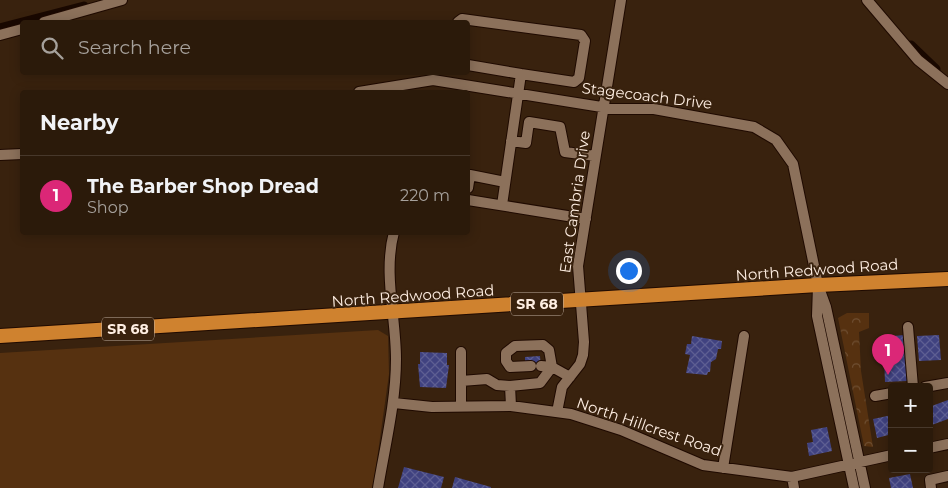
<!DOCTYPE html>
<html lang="en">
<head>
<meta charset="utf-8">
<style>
  :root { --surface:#2b1a0a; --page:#372718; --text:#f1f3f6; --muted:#a6a19c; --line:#47382b; --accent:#db2777 }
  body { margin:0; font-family:Montserrat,sans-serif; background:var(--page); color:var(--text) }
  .controls { position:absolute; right:15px; bottom:15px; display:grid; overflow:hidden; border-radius:5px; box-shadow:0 2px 12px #0003 }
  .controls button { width:45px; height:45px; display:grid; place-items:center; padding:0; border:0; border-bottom:1px solid var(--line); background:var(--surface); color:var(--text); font:25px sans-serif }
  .you { position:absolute; left:628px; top:270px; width:18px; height:18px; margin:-12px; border:4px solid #fff; border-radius:50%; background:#1a73e8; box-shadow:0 0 0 8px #1a73e833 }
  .badge { display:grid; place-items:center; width:32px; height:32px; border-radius:50%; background:var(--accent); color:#fff; font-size:16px; font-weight:700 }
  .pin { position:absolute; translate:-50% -41px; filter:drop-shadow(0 1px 2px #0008) }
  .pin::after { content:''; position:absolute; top:26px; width:18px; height:15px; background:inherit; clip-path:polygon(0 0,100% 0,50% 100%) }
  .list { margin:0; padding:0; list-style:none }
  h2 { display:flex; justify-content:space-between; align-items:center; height:65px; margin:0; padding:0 20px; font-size:21px }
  h2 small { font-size:16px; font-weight:400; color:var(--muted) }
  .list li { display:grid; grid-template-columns:32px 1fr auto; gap:15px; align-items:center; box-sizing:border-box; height:80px; padding:0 20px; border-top:1px solid var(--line) }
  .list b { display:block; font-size:19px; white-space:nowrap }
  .list p { margin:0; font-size:16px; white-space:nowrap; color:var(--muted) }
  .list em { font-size:16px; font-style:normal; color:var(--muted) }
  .icon { flex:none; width:28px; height:28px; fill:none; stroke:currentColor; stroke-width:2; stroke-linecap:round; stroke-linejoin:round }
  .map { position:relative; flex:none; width:948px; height:488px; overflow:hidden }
  .search { position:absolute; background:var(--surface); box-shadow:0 2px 12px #0003; left:20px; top:20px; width:450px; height:55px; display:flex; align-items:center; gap:12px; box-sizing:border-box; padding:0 18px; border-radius:5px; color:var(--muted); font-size:19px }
  .panel { position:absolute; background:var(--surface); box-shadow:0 2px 12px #0003; left:20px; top:90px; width:450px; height:145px; border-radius:5px }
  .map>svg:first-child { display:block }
  .grass { fill:#563110 }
  .park { fill:url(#park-crowns) }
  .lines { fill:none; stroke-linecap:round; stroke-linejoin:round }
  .canal { stroke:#190800; stroke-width:9 }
  .building { fill:url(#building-cross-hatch) }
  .minor-casing { stroke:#1f0a00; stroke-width:12 }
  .major-casing { stroke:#1f0a00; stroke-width:16 }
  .minor { stroke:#8c715b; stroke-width:10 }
  .major { stroke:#cf822f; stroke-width:14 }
  .labels { text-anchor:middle; stroke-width:4; stroke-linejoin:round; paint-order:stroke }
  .shield { fill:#39220e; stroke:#c3b1a2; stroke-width:1 }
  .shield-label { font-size:14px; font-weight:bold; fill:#feeee2 }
  .street-label { font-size:15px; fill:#feeee2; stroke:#39220e }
</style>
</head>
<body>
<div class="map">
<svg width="948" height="488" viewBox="0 0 948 488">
  <defs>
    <pattern id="park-crowns" width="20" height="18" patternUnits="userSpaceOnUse" patternTransform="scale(1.25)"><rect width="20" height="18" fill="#563110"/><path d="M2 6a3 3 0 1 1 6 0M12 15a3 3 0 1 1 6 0" fill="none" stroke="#6f4f32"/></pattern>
    <pattern id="building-cross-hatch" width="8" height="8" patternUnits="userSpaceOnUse" patternTransform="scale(1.25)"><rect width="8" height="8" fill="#404280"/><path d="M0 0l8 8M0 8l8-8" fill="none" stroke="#5d5e92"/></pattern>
  </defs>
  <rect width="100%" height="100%" fill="#39220e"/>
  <!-- grass -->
  <path class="grass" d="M378 330 388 336 389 374 373 488H0V353Z"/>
  <!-- park -->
  <path class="park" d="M847 313H869V328L859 332 861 371 873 447 864 446 838 318Z"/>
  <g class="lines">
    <!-- canal -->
    <path class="canal" d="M0 28 84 6
      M911 45 936 69"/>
  </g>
  <!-- building -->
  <path class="building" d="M904 335 907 381 885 382 883 337Z
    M939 335 941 360 919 361 917 336Z
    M692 336 722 341 721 349H718L716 359 711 362 710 372H708L707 375 686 373 690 355 685 354 687 344H691Z
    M420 352 447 353V365H449L446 388 420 387 418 364H420Z
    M540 356 541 369 531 370 525 364V357Z
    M948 400V419L929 426V407Z
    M892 415V434L877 438 873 419Z
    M827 427 832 451 809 456 807 443 813 442 811 430Z
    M404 467 444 477 441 488H398Z
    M910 474 913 488H891L889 478Z
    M455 477 491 487V488H452Z"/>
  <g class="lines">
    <!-- minor casing -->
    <g class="minor-casing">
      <path id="minor" d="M867 0 918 60 948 84
        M44 22 122 0
        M458 22 462 19 581 35 585 41 579 78 574 82 521 74
        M0 35 22 29
        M468 65 521 74 502 205
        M359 92 433 80 614 109H654L754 127 776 140 793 164 818 285 826 307 865 488
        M511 141 526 143 529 122 560 127 565 152 595 156
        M0 155 22 154
        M468 188 470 175 505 182
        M468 200 586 219
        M818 286 817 316 854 488
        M908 327 913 387
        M531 366 510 367 506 361V353L515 346 543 345 549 350 552 367 541 366
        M461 381 487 379 497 385 510 386 511 406
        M510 386 540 383 552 367 570 377
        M925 387 948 383
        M875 396 892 393
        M394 403 432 407 511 406 571 414 621 430 703 465 792 477 892 455
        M461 407V352
        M557 412 562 387 580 364 583 355 584 342 578 266 621 0
        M929 448 948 444
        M723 468 744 336
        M792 477 794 488
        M378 488C385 446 396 402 396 359 396 317 383 273 394 232
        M931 488 930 480 948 476"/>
    </g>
    <!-- major casing -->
    <g class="major-casing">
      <path id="major" d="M0 336 818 285 948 279"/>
    </g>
    <!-- minor -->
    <use href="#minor" class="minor"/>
    <!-- major -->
    <use href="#major" class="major"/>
  </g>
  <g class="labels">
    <!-- shield labels -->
    <g class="shield">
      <rect x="511" y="292.5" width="52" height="23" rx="4"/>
      <rect x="102" y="317.5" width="52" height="23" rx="4"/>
    </g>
    <g class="shield-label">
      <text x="537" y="309">SR 68</text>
      <text x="128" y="334">SR 68</text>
    </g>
    <!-- street labels -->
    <g class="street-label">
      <text transform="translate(647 96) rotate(7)" y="5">Stagecoach Drive</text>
      <text transform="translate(575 202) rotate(-82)" y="5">East Cambria Drive</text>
      <text transform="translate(817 270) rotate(-4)" y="5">North Redwood Road</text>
      <text transform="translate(413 296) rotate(-4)" y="5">North Redwood Road</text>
      <text transform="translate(649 427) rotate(19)" y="5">North Hillcrest Road</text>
    </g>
  </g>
</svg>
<div class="controls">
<button>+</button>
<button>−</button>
</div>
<div class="you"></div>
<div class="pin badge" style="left:888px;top:375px">1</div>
<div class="search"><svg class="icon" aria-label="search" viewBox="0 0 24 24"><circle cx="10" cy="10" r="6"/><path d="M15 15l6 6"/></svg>Search here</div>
<section class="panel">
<h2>Nearby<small></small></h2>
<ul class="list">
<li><span class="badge">1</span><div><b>The Barber Shop Dread</b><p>Shop</p></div><em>220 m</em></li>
</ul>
</section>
</div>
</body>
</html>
